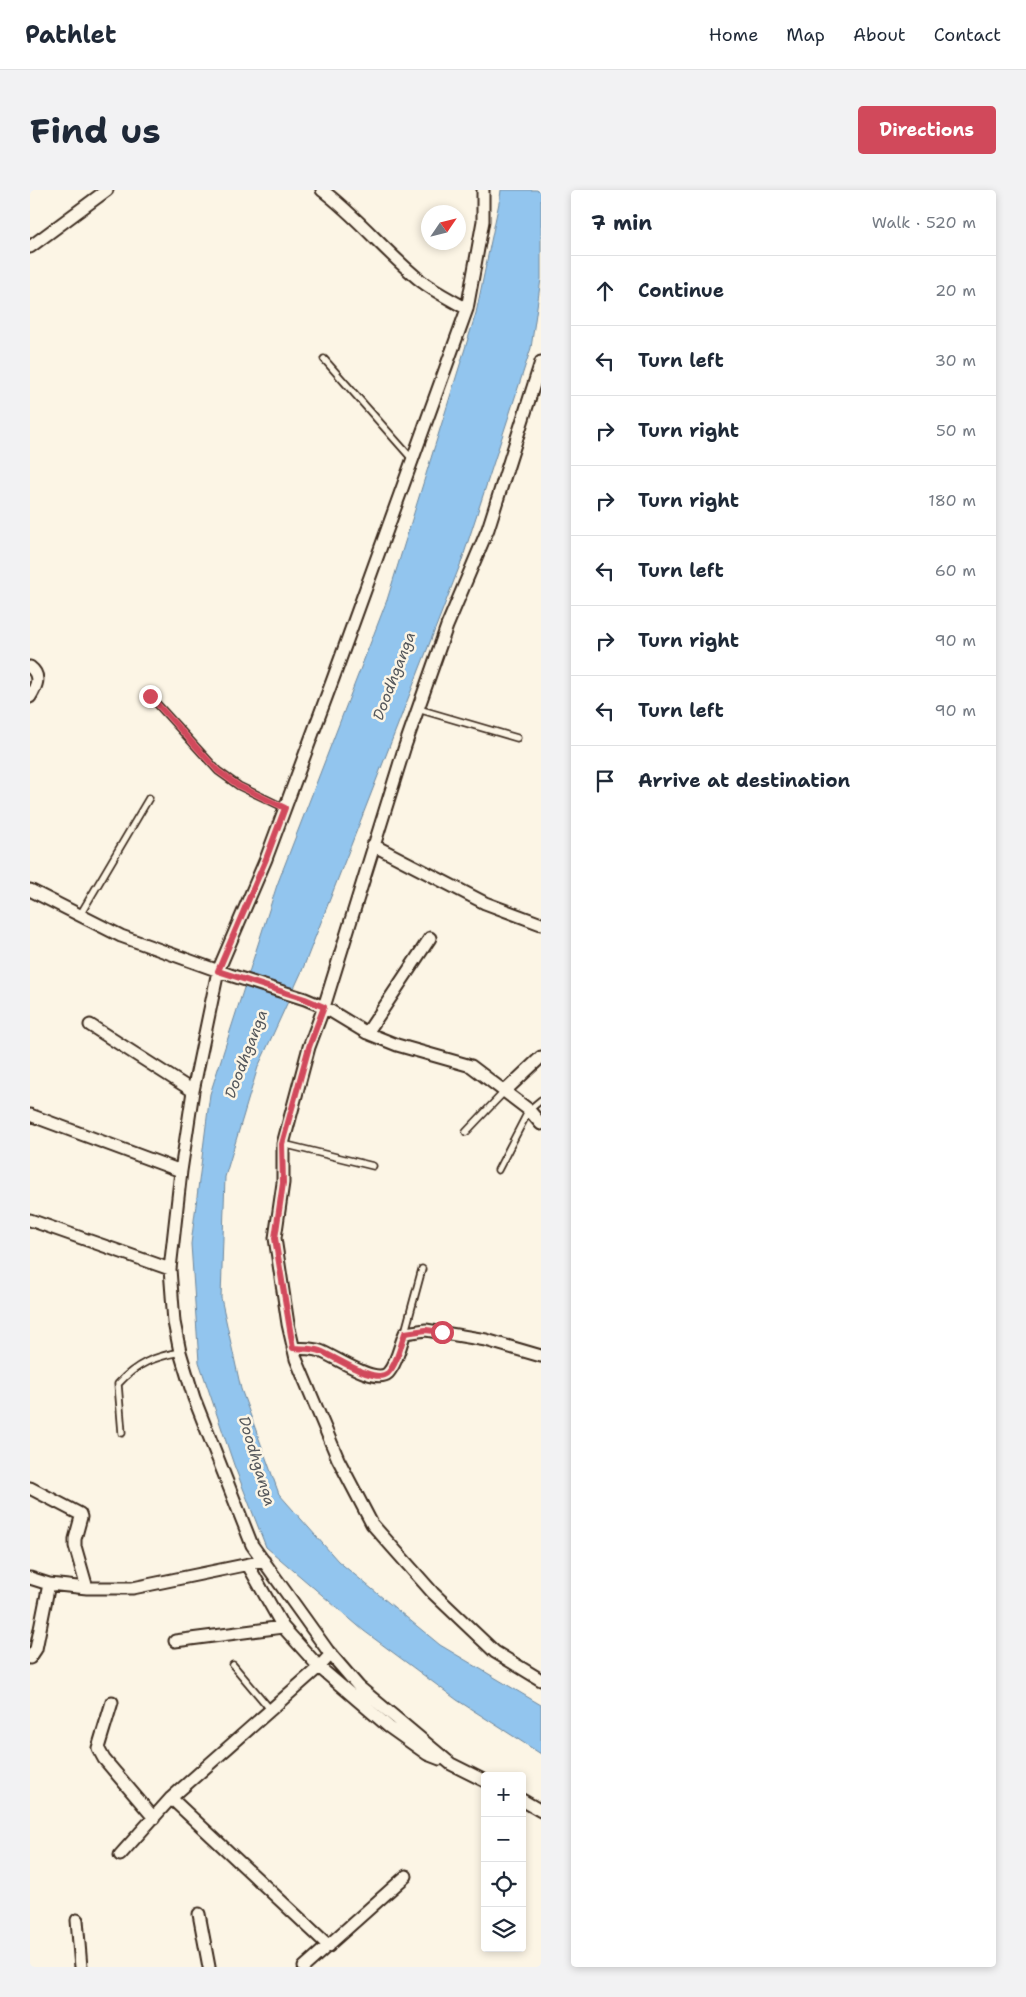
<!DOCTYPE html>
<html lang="en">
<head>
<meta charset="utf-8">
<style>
  :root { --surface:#fff; --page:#f2f2f3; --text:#1f2937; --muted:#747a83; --line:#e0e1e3; --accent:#d1495b }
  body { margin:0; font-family:"Shantell Sans",sans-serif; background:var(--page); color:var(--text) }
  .controls { position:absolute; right:15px; bottom:15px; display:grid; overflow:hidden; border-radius:5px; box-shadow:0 2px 8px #0003 }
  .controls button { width:45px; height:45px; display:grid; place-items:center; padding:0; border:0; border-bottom:1px solid var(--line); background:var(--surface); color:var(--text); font:25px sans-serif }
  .compass { position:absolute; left:391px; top:15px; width:45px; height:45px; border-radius:50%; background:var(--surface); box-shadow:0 2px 8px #0003; rotate:55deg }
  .stop { position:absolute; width:15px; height:15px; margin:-11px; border:4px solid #d1495b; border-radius:50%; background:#fff }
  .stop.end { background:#d1495b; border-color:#fff; box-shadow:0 1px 5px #0008 }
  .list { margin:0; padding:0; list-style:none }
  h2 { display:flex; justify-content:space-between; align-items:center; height:65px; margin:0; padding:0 20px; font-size:21px }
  h2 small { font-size:16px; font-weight:400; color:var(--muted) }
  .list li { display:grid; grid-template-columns:32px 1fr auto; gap:15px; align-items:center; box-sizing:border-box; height:70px; padding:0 20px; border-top:1px solid var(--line) }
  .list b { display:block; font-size:19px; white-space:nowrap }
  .list em { font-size:16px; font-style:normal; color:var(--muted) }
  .icon { flex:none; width:28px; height:28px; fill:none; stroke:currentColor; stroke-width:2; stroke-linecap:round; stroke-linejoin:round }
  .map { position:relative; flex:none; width:511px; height:1777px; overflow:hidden; border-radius:5px }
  header { display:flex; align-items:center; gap:30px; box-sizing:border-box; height:70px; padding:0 25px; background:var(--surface); border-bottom:1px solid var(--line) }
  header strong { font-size:24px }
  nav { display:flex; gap:28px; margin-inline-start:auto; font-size:18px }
  .intro { display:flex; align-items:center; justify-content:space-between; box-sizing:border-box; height:120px; padding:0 30px }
  h1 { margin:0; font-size:35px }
  .button { padding:12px 22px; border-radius:5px; background:var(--accent); color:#fff; font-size:18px; font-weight:700 }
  main { display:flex; gap:30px; padding:0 30px }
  aside { flex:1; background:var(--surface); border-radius:5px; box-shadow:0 2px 8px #0003 }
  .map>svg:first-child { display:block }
  .water { fill:#92c5ee; stroke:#6f879b }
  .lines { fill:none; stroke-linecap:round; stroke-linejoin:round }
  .lane-casing { stroke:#3b2a1e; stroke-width:9 }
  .street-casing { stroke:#3b2a1e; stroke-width:15 }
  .lane { stroke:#fcf5e5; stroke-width:5.5 }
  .street { stroke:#fcf5e5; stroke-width:11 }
  .route { stroke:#d1495b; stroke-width:6 }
  .labels { text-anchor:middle; stroke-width:5; stroke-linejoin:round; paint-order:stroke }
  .water-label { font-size:15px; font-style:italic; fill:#55585c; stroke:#fcf5e5 }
</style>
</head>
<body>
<header>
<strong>Pathlet</strong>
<nav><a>Home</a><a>Map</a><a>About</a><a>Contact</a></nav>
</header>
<div class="intro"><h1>Find us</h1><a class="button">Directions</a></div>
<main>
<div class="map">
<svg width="511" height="1777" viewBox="0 0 511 1777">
  <rect width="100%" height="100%" fill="#fcf5e5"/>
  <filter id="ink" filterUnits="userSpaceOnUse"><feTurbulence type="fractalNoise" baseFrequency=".02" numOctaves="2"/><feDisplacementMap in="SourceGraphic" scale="10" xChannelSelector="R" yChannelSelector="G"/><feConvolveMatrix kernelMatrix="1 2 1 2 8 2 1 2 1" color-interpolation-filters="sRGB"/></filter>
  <g filter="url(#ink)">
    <!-- water -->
    <path class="water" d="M471 0H511V89L501 158 432 370 272 781 228 877 195 987 191 1108 211 1199 249 1304 308 1371 410 1455 511 1515V1564L427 1510 334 1441 236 1357 204 1275 169 1172 161 1054 180 904 247 695 357 410 446 123 470 8Z"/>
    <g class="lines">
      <!-- lane casing -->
      <g class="lane-casing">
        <path id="lane" d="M294 169 383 270
          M120 506 188 581 209 596 255 618
          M388 519 487 548
          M50 725 119 608
          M436 942 475 901
          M253 954 343 976
          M468 980 499 920 511 910
          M375 1142 392 1079
          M92 1243 88 1194C107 1173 124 1167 150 1162
          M203 1475 240 1519"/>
      </g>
      <!-- street casing -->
      <g class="street-casing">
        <path id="street" d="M292 0C328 27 356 63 391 91 405 102 422 110 437 119
          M453 0V31L437 119 303 489 236 669 188 781 163 901 151 981 140 1079 144 1132 150 1162 164 1208 222 1355 298 1461 329 1497 421 1574 455 1591
          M0 57 77 0
          M511 172 458 339 417 436 375 556 294 817 279 857 253 954V993L245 1048 258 1134 266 1169 308 1269 342 1334 403 1403 465 1462 511 1490
          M0 477C12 486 6 497 0 507
          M343 655 455 713 511 734
          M0 700 91 746 200 785 275 809 294 817 337 843 367 855 441 876 499 920 511 934
          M60 835 163 901
          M337 843 400 748
          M475 901 511 867
          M0 925 151 981
          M0 1030 140 1079
          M263 1158C271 1159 282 1158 290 1161 304 1166 345 1195 358 1183 367 1173 370 1155 375 1143L396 1140 456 1150 511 1166
          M0 1298 50 1324 51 1327 45 1349V1356L57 1398
          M218 1375 253 1437
          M0 1388 19 1394 57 1398H103L234 1371
          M145 1451 253 1437 289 1477 359 1537 397 1564 410 1569
          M0 1468 6 1459 19 1394
          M82 1512 68 1558 74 1569 124 1628
          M141 1608 299 1756
          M492 1610 511 1621
          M90 1665 141 1608 289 1477 301 1464
          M169 1724 179 1777
          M47 1730 51 1777
          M274 1777 376 1686"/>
      </g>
      <!-- lane -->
      <use href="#lane" class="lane"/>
      <!-- street -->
      <use href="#street" class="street"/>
    </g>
  </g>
  <g class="lines" filter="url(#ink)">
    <!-- route -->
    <path class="route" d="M120 506 188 581 209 596 255 618 236 669 188 781 275 809 294 817 279 857 252 954 253 993 245 1048 263 1158C271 1159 282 1158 290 1161 304 1166 345 1195 358 1183 367 1174 371 1155 375 1143L396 1140 412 1142"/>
  </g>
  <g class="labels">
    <!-- water labels -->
    <g class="water-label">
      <text transform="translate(364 486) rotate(-69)" y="5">Doodhganga</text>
      <text transform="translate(216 864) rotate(-69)" y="5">Doodhganga</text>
      <text transform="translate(227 1271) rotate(73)" y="5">Doodhganga</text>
    </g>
  </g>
</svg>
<div class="controls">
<button>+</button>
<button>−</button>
<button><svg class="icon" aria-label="locate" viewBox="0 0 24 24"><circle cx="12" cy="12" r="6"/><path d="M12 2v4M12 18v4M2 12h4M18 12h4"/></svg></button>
<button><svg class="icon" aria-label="layers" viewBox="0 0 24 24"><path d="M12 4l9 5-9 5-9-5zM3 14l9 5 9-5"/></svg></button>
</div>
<svg class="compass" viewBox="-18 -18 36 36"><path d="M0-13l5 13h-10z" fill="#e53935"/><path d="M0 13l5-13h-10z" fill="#747a83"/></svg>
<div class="stop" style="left:412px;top:1142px"></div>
<div class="stop end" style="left:120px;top:506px"></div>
</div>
<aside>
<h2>7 min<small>Walk · 520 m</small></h2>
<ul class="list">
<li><svg class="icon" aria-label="ahead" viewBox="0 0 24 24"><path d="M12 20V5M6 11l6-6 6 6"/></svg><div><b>Continue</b></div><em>20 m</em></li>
<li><svg class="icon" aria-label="left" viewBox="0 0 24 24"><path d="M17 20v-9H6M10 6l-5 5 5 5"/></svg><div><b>Turn left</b></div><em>30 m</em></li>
<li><svg class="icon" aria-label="right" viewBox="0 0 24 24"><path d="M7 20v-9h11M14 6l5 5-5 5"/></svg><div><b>Turn right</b></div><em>50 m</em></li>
<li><svg class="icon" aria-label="right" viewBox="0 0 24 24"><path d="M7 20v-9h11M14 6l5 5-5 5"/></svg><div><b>Turn right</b></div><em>180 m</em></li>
<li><svg class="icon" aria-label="left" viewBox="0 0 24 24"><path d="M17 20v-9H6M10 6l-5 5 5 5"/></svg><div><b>Turn left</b></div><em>60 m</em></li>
<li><svg class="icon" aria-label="right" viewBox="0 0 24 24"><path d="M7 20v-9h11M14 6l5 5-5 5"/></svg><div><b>Turn right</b></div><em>90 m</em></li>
<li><svg class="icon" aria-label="left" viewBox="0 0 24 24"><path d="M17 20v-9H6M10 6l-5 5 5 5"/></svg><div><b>Turn left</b></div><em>90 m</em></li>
<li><svg class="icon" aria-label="arrive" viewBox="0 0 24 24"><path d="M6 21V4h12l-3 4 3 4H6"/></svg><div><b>Arrive at destination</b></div></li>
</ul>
</aside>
</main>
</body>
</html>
